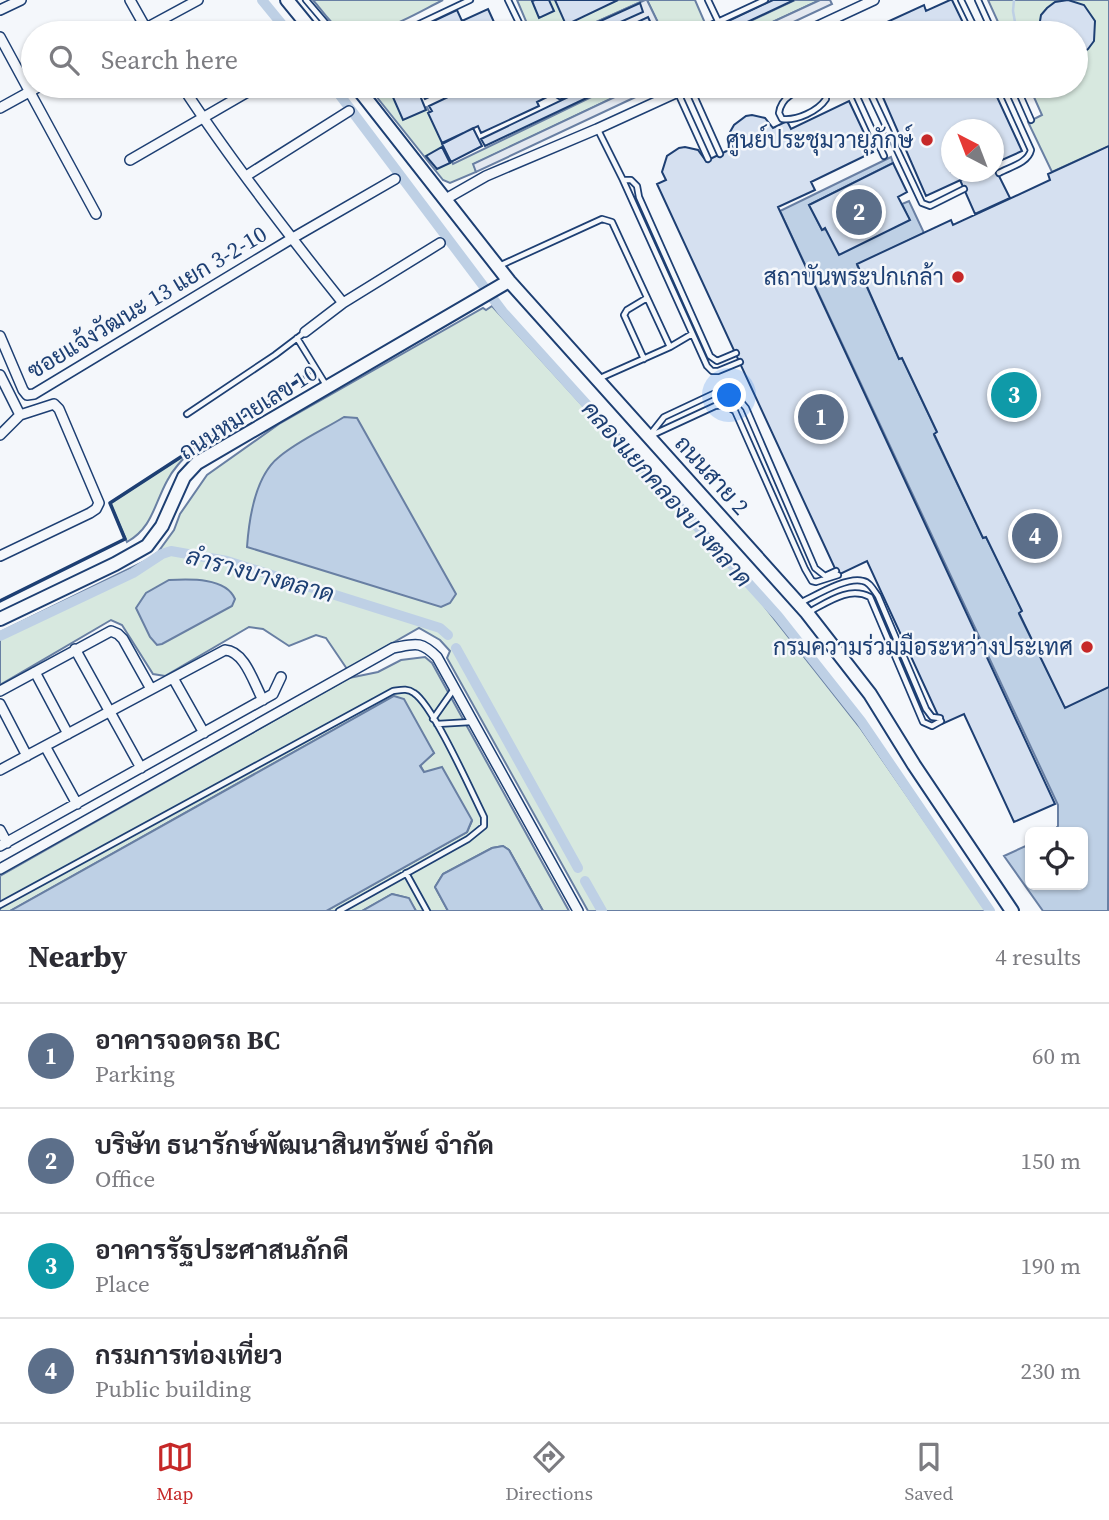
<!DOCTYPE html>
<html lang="en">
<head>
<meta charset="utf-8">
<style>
  :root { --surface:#fff; --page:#f2f2f3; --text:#2b2b33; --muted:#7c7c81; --line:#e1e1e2; --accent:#c62828 }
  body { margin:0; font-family:"Source Serif 4",Sarabun,serif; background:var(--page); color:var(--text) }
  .controls { position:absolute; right:21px; bottom:21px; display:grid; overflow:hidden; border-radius:10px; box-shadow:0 2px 5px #0004 }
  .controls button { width:63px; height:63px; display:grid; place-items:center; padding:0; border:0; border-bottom:2px solid var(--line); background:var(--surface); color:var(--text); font:35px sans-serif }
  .compass { position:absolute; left:941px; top:119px; width:63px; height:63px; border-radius:50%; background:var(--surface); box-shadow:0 2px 5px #0004; rotate:318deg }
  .you { position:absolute; left:730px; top:396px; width:24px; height:24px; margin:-18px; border:5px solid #fff; border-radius:50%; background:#1a73e8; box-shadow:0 0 0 10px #1a73e833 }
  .badge { display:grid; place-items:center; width:46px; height:46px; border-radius:50%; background:var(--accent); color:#fff; font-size:23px; font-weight:700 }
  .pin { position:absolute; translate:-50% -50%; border:4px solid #fff; box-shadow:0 2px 7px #0006 }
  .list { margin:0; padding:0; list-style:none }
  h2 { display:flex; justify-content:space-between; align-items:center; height:91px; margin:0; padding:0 28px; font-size:30px }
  h2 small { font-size:23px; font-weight:400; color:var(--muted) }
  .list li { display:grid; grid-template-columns:46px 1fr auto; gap:21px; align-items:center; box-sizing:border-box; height:105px; padding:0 28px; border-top:2px solid var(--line) }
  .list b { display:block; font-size:26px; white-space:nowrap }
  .list p { margin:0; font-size:23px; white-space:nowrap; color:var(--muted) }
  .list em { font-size:23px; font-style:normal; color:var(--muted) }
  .icon { flex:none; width:38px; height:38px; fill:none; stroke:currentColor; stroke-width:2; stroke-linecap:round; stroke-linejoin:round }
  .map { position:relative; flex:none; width:1109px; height:911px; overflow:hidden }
  .search { position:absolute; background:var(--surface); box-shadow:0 2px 5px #0004; left:21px; right:21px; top:21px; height:77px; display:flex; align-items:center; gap:18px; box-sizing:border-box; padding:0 24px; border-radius:38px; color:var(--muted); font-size:26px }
  .sheet { height:511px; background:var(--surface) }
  nav { display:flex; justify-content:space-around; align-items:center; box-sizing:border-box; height:98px; border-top:2px solid var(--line); background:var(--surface); font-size:19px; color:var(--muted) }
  nav a { display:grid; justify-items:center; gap:4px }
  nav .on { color:var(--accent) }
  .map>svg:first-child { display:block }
  .green { fill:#d7e8df; stroke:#687fa3; stroke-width:2 }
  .parking { fill:#e3e8f0; stroke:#687fa3; stroke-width:2 }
  .water { fill:#bed0e5; stroke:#687fa3; stroke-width:2 }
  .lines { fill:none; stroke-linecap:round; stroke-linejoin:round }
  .stream { stroke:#bed0e5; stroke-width:2.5 }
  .canal { stroke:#bed0e5; stroke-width:10 }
  .building { fill:#d5e0f0; stroke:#1d3f73; stroke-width:2 }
  .lane-casing { stroke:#1d3f73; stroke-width:8 }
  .street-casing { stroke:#1d3f73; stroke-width:12 }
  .secondary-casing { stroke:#1d3f73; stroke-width:16 }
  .lane { stroke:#f4f7fb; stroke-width:4.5 }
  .street { stroke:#f4f7fb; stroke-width:9 }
  .secondary { stroke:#f4f7fb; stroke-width:12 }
  .wall { stroke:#1d3f73; stroke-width:3.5 }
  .poi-dot { fill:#c62828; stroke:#f4f7fb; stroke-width:2.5 }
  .labels { text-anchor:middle; stroke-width:5; stroke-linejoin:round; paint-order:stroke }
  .poi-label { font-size:23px; fill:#1d3f73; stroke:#f4f7fb; text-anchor:end }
  .street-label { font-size:23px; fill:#1d3f73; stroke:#f4f7fb }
  .water-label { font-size:24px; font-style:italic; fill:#1d3f73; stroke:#f4f7fb }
</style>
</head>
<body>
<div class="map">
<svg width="1109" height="911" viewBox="0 0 1109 911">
  <rect width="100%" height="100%" fill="#f4f7fb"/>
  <!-- green -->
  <path class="green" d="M313 0H443C418 12 366 46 339 29 329 22 321 9 313 0Z
    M517 0H645L572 33H531Z
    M647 0H695L705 23C694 36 679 33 663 33Z
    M795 0H820L749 33H725Z
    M988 0H1109V146L1052 172 1028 122 1042 115 1029 86H1076V33H1003Z
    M368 86H393L408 113 427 107 453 164 614 86H638L474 164 476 172 450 183 443 180Z
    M492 306 757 597 861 729 987 911H588L447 658 450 651 440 640 419 628 347 669 326 638 316 635 289 646 263 629 249 627 165 676 153 674 122 625 111 620 0 685V632L147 560 158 552 174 530 180 514 207 475 279 424 483 308 486 310Z
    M192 450C182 460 173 469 167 481 154 505 152 528 127 542L110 503Z
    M425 657 432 663 569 911H543L509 850 503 846 492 848 443 874 435 887 448 911H416L408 898 392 894 362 911H326L467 832 472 821 424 772 420 765 434 753 394 696 10 911H0V876L349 678 378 672 401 660Z"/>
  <!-- parking -->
  <path class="parking" d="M645 0H647L663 33H572Z
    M820 0H830L832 4 770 33H749Z
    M638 86H659L476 172 473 164Z"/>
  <!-- water -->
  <path class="water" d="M891 157 893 163 809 205 822 230 909 219 902 204 909 201 924 233 857 265 899 359 902 358 937 432 934 435 983 538 986 537 1022 611 1019 614 1065 707 1109 687 1108 911H1043L1004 856 1030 844V885H1083V832H1053L1058 826V805L780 211Z
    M344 417 357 418 456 594 450 603 441 607 247 547C249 519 255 476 279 457 298 441 323 430 344 417Z
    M169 580C189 579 226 577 235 599L232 606 162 644 157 645 150 637 136 608 146 593Z
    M394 696 404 699 434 753 420 766 424 772 442 767 472 820 467 832 326 911H10Z
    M503 846 509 850 543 911H448L435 887 443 874 492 848Z
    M392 894 409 898 416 911H362Z"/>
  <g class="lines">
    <!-- stream -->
    <path class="stream" d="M1014 0 1013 11 1017 33"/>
    <!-- canal -->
    <path class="canal" d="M262 0 289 33
      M333 86 503 312 778 616 861 721 990 911
      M0 636 133 573 162 554 171 551 227 561 440 628 448 635
      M456 648 578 868
      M585 881 602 911"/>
  </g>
  <!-- building -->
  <path class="building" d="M535 0H549L554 11 539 18 532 1Z
    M555 0H618L566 25Z
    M773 0H794L724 33H703Z
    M950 0H952L968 33H876L889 27 887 22 924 5 926 11Z
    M1068 0 1084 5 1095 21 1094 41 1088 49 1076 57V33H1038L1041 15 1047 8 1055 2Z
    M640 3 643 12 596 33H574Z
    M488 9 499 33H429L425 25 457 10 462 21Z
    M648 17 655 32 651 33H614Z
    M388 86H416L426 110 403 120Z
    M418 86H453L425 99Z
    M471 86H542L547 97 537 102 539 106 481 133 478 126 442 143 428 113 432 111 429 106Z
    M591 86H612L485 146 481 139Z
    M878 86H992L1022 151 993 164V130H951V172H978L926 196Z
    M849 101 873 152 811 182 815 190 778 207 1055 804 1014 822 964 714 942 724 867 561 838 575 657 184 666 180 662 172 667 156 679 148 685 147 698 150 706 161 733 148 729 141 730 132 734 125 746 116 752 115 765 118 773 128 787 121 791 129Z
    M473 128 482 146 451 162 442 144Z
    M1109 146V687L1065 708 1019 613 1022 611 986 537 983 538 942 451 934 434 937 432 902 358 899 359 857 264 951 220 953 225 1050 180 1048 174Z
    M442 147 450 163 437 169 426 156Z
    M893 163 907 192 898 197 910 220 839 255 825 228 822 230 809 205Z
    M993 164 1010 198 975 214 960 180 978 172H993Z"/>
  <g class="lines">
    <!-- lane casing -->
    <g class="lane-casing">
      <path id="lane" d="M306 0 334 33
        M508 0 524 33
        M708 0 718 21
        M961 0 977 33
        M978 0 993 33
        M836 18 843 33
        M400 33 470 0
        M694 33 765 0
        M549 86 552 91 560 96 585 86
        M784 86 789 96
        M852 86 884 156
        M867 86 922 203 930 206 964 189
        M1016 86 1031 120
        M690 87 720 154
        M810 87 824 91 826 99C818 111 797 121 782 119L779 113C781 97 796 91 810 87Z
        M678 93 708 159
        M598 130 623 180 707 366 712 371H718L740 362
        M999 173C1010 167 1028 163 1031 150L1002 86
        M623 180H631L637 186 639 197 710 356 717 361 736 353
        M499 266 602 219 612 222 670 347
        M297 338 326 385
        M644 359 624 315 627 310 647 298
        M598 379 670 347 692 334
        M187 414 275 355 304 333
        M649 436 664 417 713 394 725 393 736 396 746 408 815 568 825 576 836 571
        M650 436 715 406 725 405 735 411 805 569 812 581 816 582 838 575
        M800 603C815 596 847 576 863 581 870 582 874 591 878 596L926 709 932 717 940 718
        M809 612C828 602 849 586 870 597L923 722 932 726 941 721
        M433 719 454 689
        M437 724 471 722
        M406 873 427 911
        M0 905 393 691C401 690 407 688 414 693 433 705 472 793 484 817V826L468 839 339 911"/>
    </g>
    <!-- street casing -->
    <g class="street-casing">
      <path id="street" d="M130 0 148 32
        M0 10 21 0
        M137 33 198 0
        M803 33 874 0
        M0 37 96 214
        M182 86C231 161 287 233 343 303
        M0 108 40 86
        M130 160 258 86
        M246 176 349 111
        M444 200 486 176 597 129 691 86
        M305 332 343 303 440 243
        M0 336 23 390 27 395 34 394 291 239 395 179
        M0 375 20 415
        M0 435 20 415 54 404 59 409 99 503 96 509 90 513 0 556
        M75 649 141 768
        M35 672 68 734
        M173 678 204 733
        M0 691 111 631 118 634 123 639 151 689
        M0 704 27 756
        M45 746 77 804
        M0 770 225 650C245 651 254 684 263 700
        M0 830 7 843
        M0 846 273 694 281 677
        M0 869 393 648C415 644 420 640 437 657L578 911"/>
    </g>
    <!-- secondary casing -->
    <g class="secondary-casing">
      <path id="secondary" d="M287 0 314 33
        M356 86 509 281 807 613 870 694 914 765 1012 911
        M0 619 115 564 147 546 162 526 184 477 197 463 509 281"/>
    </g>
    <!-- lane -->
    <use href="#lane" class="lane"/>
    <!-- street -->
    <use href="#street" class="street"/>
    <!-- secondary -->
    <use href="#secondary" class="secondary"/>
    <!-- wall -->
    <path class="wall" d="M0 601 125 539 110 503 313 371"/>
  </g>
  <!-- markers -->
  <g class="poi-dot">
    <circle cx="927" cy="140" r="7"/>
    <circle cx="958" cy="277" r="7"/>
    <circle cx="1087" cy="647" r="7"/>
  </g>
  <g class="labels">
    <!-- poi labels -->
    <g class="poi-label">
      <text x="913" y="148">ศูนย์ประชุมวายุภักษ์</text>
      <text x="944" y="285">สถาบันพระปกเกล้า</text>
      <text x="1073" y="655">กรมความร่วมมือระหว่างประเทศ</text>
    </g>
    <!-- street labels -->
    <g class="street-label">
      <text transform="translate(147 302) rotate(-31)" y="8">ซอยแจ้งวัฒนะ 13 แยก 3-2-10</text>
      <text transform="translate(248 412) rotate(-32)" y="8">ถนนหมายเลข 10</text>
      <text transform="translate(712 475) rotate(48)" y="8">ถนนสาย 2</text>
    </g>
    <!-- water labels -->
    <g class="water-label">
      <text transform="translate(667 494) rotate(48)" y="8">คลองแยกคลองบางตลาด</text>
      <text transform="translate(260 575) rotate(15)" y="8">ลำรางบางตลาด</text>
    </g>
  </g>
</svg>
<div class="controls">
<button><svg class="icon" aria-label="locate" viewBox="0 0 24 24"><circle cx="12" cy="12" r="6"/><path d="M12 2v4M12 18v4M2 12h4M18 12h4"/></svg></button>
</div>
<svg class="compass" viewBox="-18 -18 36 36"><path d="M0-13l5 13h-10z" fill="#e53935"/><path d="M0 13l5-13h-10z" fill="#7c7c81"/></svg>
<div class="you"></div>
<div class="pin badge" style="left:821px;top:417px;background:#5c6f8a">1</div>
<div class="pin badge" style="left:859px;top:212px;background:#5c6f8a">2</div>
<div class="pin badge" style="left:1014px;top:395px;background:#0f9aa8">3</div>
<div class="pin badge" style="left:1035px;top:536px;background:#5c6f8a">4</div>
<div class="search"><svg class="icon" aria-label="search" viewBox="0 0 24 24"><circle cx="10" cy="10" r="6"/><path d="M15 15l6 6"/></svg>Search here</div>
</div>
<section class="sheet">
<h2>Nearby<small>4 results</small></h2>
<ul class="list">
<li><span class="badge" style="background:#5c6f8a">1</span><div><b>อาคารจอดรถ BC</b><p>Parking</p></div><em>60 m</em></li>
<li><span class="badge" style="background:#5c6f8a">2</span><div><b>บริษัท ธนารักษ์พัฒนาสินทรัพย์ จำกัด</b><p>Office</p></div><em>150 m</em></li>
<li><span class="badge" style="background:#0f9aa8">3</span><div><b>อาคารรัฐประศาสนภักดี</b><p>Place</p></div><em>190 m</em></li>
<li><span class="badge" style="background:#5c6f8a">4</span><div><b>กรมการท่องเที่ยว</b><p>Public building</p></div><em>230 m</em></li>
</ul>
</section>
<nav>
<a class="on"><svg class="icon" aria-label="map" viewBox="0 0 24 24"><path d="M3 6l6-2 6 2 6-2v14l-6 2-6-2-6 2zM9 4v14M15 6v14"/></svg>Map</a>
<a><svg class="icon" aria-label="directions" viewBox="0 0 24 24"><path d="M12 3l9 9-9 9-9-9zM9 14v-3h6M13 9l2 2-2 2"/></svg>Directions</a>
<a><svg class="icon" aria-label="saved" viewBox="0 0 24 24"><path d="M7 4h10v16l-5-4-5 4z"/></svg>Saved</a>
</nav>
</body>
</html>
